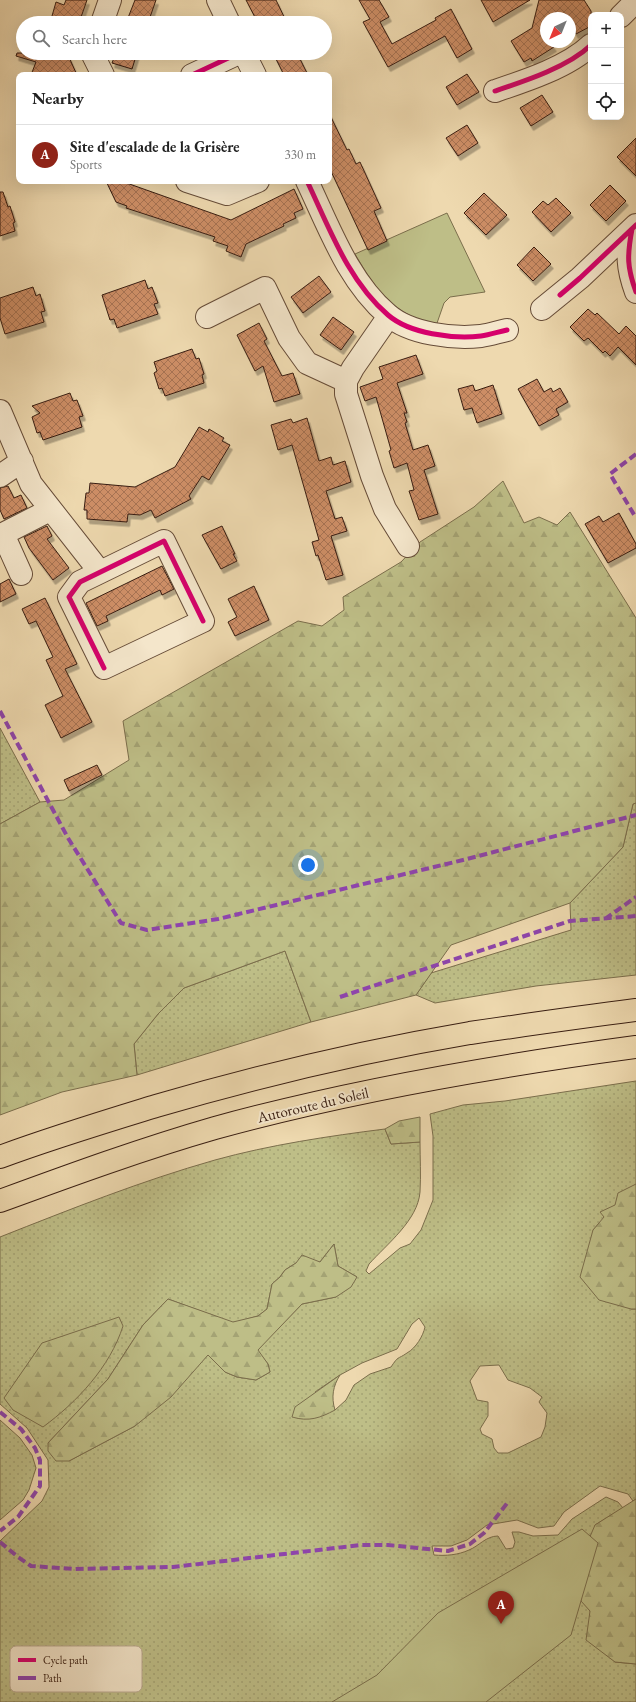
<!DOCTYPE html>
<html lang="en">
<head>
<meta charset="utf-8">
<style>
  :root { --surface:#fff; --page:#f2f2f2; --text:#222; --muted:#767676; --line:#e0e0e0; --accent:#8f2418 }
  body { margin:0; font-family:"EB Garamond",serif; background:var(--page); color:var(--text) }
  .controls { position:absolute; right:12px; top:12px; display:grid; overflow:hidden; border-radius:8px; box-shadow:0 4px 16px #0002 }
  .controls button { width:36px; height:36px; display:grid; place-items:center; padding:0; border:0; border-bottom:1px solid var(--line); background:var(--surface); color:var(--text); font:20px sans-serif }
  .compass { position:absolute; left:540px; top:12px; width:36px; height:36px; border-radius:50%; background:var(--surface); box-shadow:0 4px 16px #0002; rotate:223deg }
  .you { position:absolute; left:308px; top:865px; width:14px; height:14px; margin:-10px; border:3px solid #fff; border-radius:50%; background:#1a73e8; box-shadow:0 0 0 6px #1a73e833 }
  .badge { display:grid; place-items:center; width:26px; height:26px; border-radius:50%; background:var(--accent); color:#fff; font-size:13px; font-weight:700 }
  .pin { position:absolute; translate:-50% -33px; filter:drop-shadow(0 1px 2px #0008) }
  .pin::after { content:''; position:absolute; top:21px; width:14px; height:12px; background:inherit; clip-path:polygon(0 0,100% 0,50% 100%) }
  .list { margin:0; padding:0; list-style:none }
  h2 { display:flex; justify-content:space-between; align-items:center; height:52px; margin:0; padding:0 16px; font-size:17px }
  h2 small { font-size:13px; font-weight:400; color:var(--muted) }
  .list li { display:grid; grid-template-columns:26px 1fr auto; gap:12px; align-items:center; box-sizing:border-box; height:60px; padding:0 16px; border-top:1px solid var(--line) }
  .list b { display:block; font-size:15px; white-space:nowrap }
  .list p { margin:0; font-size:13px; white-space:nowrap; color:var(--muted) }
  .list em { font-size:13px; font-style:normal; color:var(--muted) }
  .icon { flex:none; width:22px; height:22px; fill:none; stroke:currentColor; stroke-width:2; stroke-linecap:round; stroke-linejoin:round }
  .map { position:relative; flex:none; width:636px; height:1702px; overflow:hidden }
  .search { position:absolute; background:var(--surface); box-shadow:0 4px 16px #0002; left:16px; top:16px; width:316px; height:44px; display:flex; align-items:center; gap:10px; box-sizing:border-box; padding:0 14px; border-radius:22px; color:var(--muted); font-size:15px }
  .panel { position:absolute; background:var(--surface); box-shadow:0 4px 16px #0002; left:16px; top:72px; width:316px; height:112px; border-radius:8px }
  .map>svg:first-child { display:block }
  .grass { fill:url(#grass-dots); stroke:#7b6e4c; fill-rule:evenodd }
  .forest { fill:url(#forest-firs); stroke:#7b6e4c }
  .green { fill:#bebe87; stroke:#7b6e4c }
  .building { fill:url(#building-cross-hatch); stroke:#381d11; filter:url(#shadow) }
  .lines { fill:none; stroke-linecap:round; stroke-linejoin:round }
  .minor-casing { stroke:#664c38; stroke-width:24 }
  .highway-casing { stroke:#381d11; stroke-width:24 }
  .minor { stroke:#f4e6cb; stroke-width:22 }
  .highway { stroke:#eed9af; stroke-width:22 }
  .quiet { stroke:#8e44ad; stroke-width:4; stroke-dasharray:8 4; stroke-linecap:butt }
  .cycleway-casing { stroke:#f4e6cb; stroke-width:8 }
  .cycleway { stroke:#d6006c; stroke-width:5 }
  .labels { text-anchor:middle; stroke-width:4; stroke-linejoin:round; paint-order:stroke }
  .street-label { font-size:15px; fill:#381d11; stroke:#f4e6cb }
  .key { fill:#f4e6cb; stroke:#bcaa93; stroke-width:1 }
  .key-label { font-size:11px; fill:#381d11 }
</style>
</head>
<body>
<div class="map">
<svg width="636" height="1702" viewBox="0 0 636 1702">
  <defs>
    <pattern id="grass-dots" width="8" height="8" patternUnits="userSpaceOnUse"><rect width="8" height="8" fill="#bebe87"/><path d="M2 2h.1M6 6h.1" fill="none" stroke="#a4a374" stroke-width="1.8" stroke-linecap="round"/></pattern>
    <pattern id="forest-firs" width="22" height="20" patternUnits="userSpaceOnUse"><rect width="22" height="20" fill="#bebe87"/><path d="M5 1l3.5 6h-7zM16 11l3.5 6h-7z" fill="#a4a374"/></pattern>
    <pattern id="building-cross-hatch" width="8" height="8" patternUnits="userSpaceOnUse"><rect width="8" height="8" fill="#cd8e66"/><path d="M0 0l8 8M0 8l8-8" fill="none" stroke="#a77353"/></pattern>
    <filter id="shadow"><feDropShadow dx="2.5" dy="4.5" stdDeviation="0" flood-color="#0004"/></filter>
  </defs>
  <rect width="100%" height="100%" fill="#eed9af"/>
  <filter id="stains"><feTurbulence type="fractalNoise" baseFrequency=".005" numOctaves="4"/><feColorMatrix values="0 0 0 0 .2 0 0 0 0 .09 0 0 0 0 .02 0 0 0 .5 -.17"/></filter>
  <radialGradient id="worn" r=".72"><stop offset=".6" stop-color="#630" stop-opacity="0"/><stop offset="1" stop-color="#630" stop-opacity=".3"/></radialGradient>
  <!-- grass -->
  <path class="grass" d="M0 728 40 802 0 824Z
    M636 803V975L536 986 435 1003 416 995 431 973 571 930 570 903 623 847 633 804Z
    M285 951 311 1022 137 1075 134 1044 158 1014 184 988Z
    M636 1081V1184L593 1230 631 1309H636V1499L633 1501 628 1494 600 1486 564 1512 554 1526 538 1528 517 1520 487 1525 467 1540 451 1546H432L434 1555C446 1556 458 1555 469 1550 479 1546 486 1536 498 1536L506 1549 513 1548 515 1542 512 1532H519L533 1536 558 1535 572 1519 606 1497 618 1502 623 1508 595 1525 590 1611 615 1662 636 1664V1702H0V1541L42 1501 49 1487 48 1460 27 1428 0 1404V1237C71 1209 141 1181 215 1160 269 1145 329 1136 385 1129L391 1144 420 1142C420 1158 421 1175 420 1192 418 1220 387 1244 369 1264L366 1271 369 1274 400 1248 410 1244 421 1230 433 1200V1136L430 1114 463 1105 505 1101ZM334 1244 338 1266 357 1277 336 1297 302 1304 257 1350 268 1364 270 1372 256 1380 237 1377 225 1372 208 1355 135 1426 69 1461 48 1443 108 1379 143 1325 168 1299 233 1323 258 1316 267 1309 272 1284 280 1277 285 1270 296 1263 320 1262ZM419 1318 425 1327C423 1336 416 1348 407 1353 397 1360 399 1355 391 1367L370 1374 354 1385 346 1400 335 1410 315 1392 340 1375 362 1363 397 1349 412 1324ZM499 1365 508 1380 530 1388 542 1397 539 1402 547 1413 545 1427 541 1437 508 1453H498L494 1448 492 1439 482 1434 480 1429 488 1416V1402L477 1400 470 1381 480 1366Z
    M0 1420 20 1438 32 1455 36 1468 29 1490 23 1500 0 1520Z"/>
  <!-- forest -->
  <path class="forest" d="M503 481 524 523 539 517 557 525 570 512 636 618V803L633 804 623 847 570 903 451 945 416 995 311 1022 285 951 184 988 158 1014 134 1044 137 1075 62 1092 0 1115V824L40 802 64 800 129 760 123 721 298 621 322 626 344 610 343 597 401 562 420 542 474 507Z
    M420 1117V1142L391 1144 385 1129 399 1121Z
    M636 1184V1309H631L599 1300 580 1277 593 1230 604 1217 600 1212 615 1205 618 1193Z
    M334 1244 338 1266 357 1277 351 1287 336 1297 302 1304 258 1350 268 1364 270 1372 256 1380 237 1377 225 1372 208 1355 171 1397 135 1426 69 1461H56L48 1451V1443L108 1379 143 1325 168 1299 233 1322 258 1316 267 1309 272 1284 280 1277 285 1270 296 1263 302 1255 320 1262Z
    M119 1317 123 1326C110 1367 77 1402 43 1427L13 1410 4 1398 42 1343Z
    M340 1375C333 1386 331 1397 335 1410 320 1418 309 1422 292 1417L295 1407Z
    M636 1499V1664L615 1662 586 1640 590 1611 581 1601 586 1546 595 1525Z"/>
  <!-- green -->
  <path class="green" d="M447 213 485 292 450 297 444 303 436 326C393 313 377 292 355 254Z
    M582 1529 598 1543 571 1635 486 1702H332L377 1675 438 1613Z"/>
  <!-- building -->
  <path class="building" d="M66 0H87L79 23H50L56 2 64 5Z
    M135 0H156L148 23H126Z
    M246 0H276L287 23H258Z
    M359 0H379L389 17 380 22 392 44 436 20 435 18 451 9 472 49 457 58 445 36 388 67 363 22 370 19Z
    M481 0H530L493 22Z
    M539 0H584L591 11V26L576 34 570 24V18H566L564 15 560 18H546V28L543 30 546 35V42H550L554 47 532 61 531 58 524 62 511 41 532 28Z
    M17 53H67L77 75H31L36 62 16 56Z
    M116 53H137L132 69 112 63Z
    M273 53H297L308 75H284Z
    M467 74 479 92 457 105 446 87Z
    M542 95 553 112 531 126 520 108Z
    M329 113 347 150 349 149 356 164 360 162 381 208 374 211 387 241 368 250 329 167Z
    M467 125 478 143 458 156 446 138Z
    M636 138V176L617 157Z
    M106 181H121L231 220 294 189 303 209 294 213 296 218 283 224 284 226 246 244 241 257 226 251 228 246 213 241 215 237 126 208 127 206 116 202Z
    M610 185 626 201 606 221 590 205Z
    M0 192H3L8 207 10 206 15 222 13 223 15 231 0 236Z
    M484 193 507 215 486 235 464 213Z
    M556 198 571 213 551 232 532 212 543 201 548 205Z
    M534 247 551 264 533 281 517 265Z
    M319 276 331 292 303 313 291 297Z
    M145 280 148 289 152 287 158 303 154 304 158 314 117 328 114 319 110 320 102 295Z
    M33 287 36 296 40 294 45 311 41 312 44 322 5 334 0 318V298Z
    M588 309 595 315 597 313 619 334 626 326 636 336V365L618 347 610 356 605 351 603 353 588 338 584 341 570 327Z
    M333 317 354 332 341 350 320 335Z
    M259 323 267 339 264 341 282 376 293 373 300 394 274 402 263 366 255 371 237 335Z
    M192 349 196 359 199 358 204 374 202 375 204 383 165 396 162 388 159 389 154 373 157 371 154 362Z
    M416 355 423 374 397 383 407 413H404L407 422 405 423 413 450 428 445 435 466 424 470 438 514 419 520 409 491 414 490 407 463 394 468 389 451 391 450 376 397 365 401 360 387 383 379 379 367Z
    M537 379 544 392 551 388 553 392 560 388 568 402 556 409 559 415 539 426 518 389Z
    M473 385 475 391 493 385 502 414 477 423 472 408 464 410 458 389Z
    M70 393 73 401 77 400 83 416 79 417 82 427 43 440 40 432 37 433 32 417 40 413 32 406Z
    M307 418 319 461 331 457 333 465 345 461 351 482 326 491 335 519 342 517 347 531 331 536 343 575 326 580 318 555 316 556 312 542 319 540 292 445 278 450 271 425 291 419 293 423Z
    M199 427 208 432 209 429 224 438 222 441 230 445 209 480 202 476 189 496 191 499 155 518 151 510 140 515 128 514 127 522 87 519V510H84L86 493H89L90 483 135 487 175 467Z
    M8 486 14 498 21 495 27 508 4 519 0 510V488Z
    M619 513 636 544V548L608 563 585 524 599 516 603 522Z
    M47 526 52 536 47 539 69 568 53 580 29 548 24 537Z
    M222 526 235 554H233L237 561 221 569 202 535Z
    M162 566 174 589 162 595 160 590 106 616 108 621 97 626 86 603Z
    M9 579 16 594 0 602V584Z
    M254 586 269 620 235 636 228 622 237 617 228 599Z
    M45 598 77 664 65 669 92 722 61 738 45 705 63 696 46 660 53 657 36 621 29 624 22 609Z
    M97 765 102 775 69 791 64 780Z"/>
  <g class="lines">
    <!-- minor casing -->
    <g class="minor-casing">
      <path id="minor" d="M218 0 229 23
        M621 16 636 1
        M102 23 110 0
        M92 53 103 75
        M244 53 255 75
        M192 75 239 53
        M495 91C525 81 568 67 591 45
        M187 181 227 194 258 181
        M307 181C329 227 348 281 388 315 410 334 453 339 481 336 489 335 498 332 507 330
        M632 229C627 256 627 267 636 292
        M542 309 580 278 636 225
        M389 316 353 368 346 381V394L372 476 385 509 408 546
        M207 317 265 288 289 338 307 363 346 381
        M0 411 31 484 100 572
        M0 476 22 461
        M164 541 203 621 104 668 69 597 80 582Z
        M21 574 3 534 50 510"/>
    </g>
    <!-- highway casing -->
    <g class="highway-casing">
      <path id="highway" d="M0 1157C51 1138 104 1122 156 1106 259 1076 364 1051 470 1033 525 1025 581 1017 636 1010
        M0 1201C71 1175 142 1149 215 1128 353 1090 494 1066 636 1047"/>
    </g>
    <!-- minor -->
    <use href="#minor" class="minor"/>
    <!-- highway -->
    <use href="#highway" class="highway"/>
    <!-- quiet -->
    <path class="quiet" d="M636 454 610 474 636 518
      M0 711 68 838 121 923 147 930 218 919 463 860 636 815
      M605 919 636 897
      M340 997 570 921 636 916
      M0 1412 21 1429 35 1448 40 1460V1486L18 1517 0 1531
      M0 1542 18 1557 31 1566 74 1569 173 1567 361 1545H388L448 1551 470 1544 484 1533 508 1502"/>
    <!-- cycleway casing -->
    <g class="cycleway-casing">
      <path id="cycleway" d="M192 75 239 53
        M495 91C525 81 568 67 591 45
        M307 181C329 227 348 281 388 315 410 334 453 339 481 336 489 335 498 332 507 330
        M632 229C627 256 627 267 636 292
        M560 295 580 278 636 225
        M104 668 69 597 80 582 164 541 203 621"/>
    </g>
    <!-- cycleway -->
    <use href="#cycleway" class="cycleway"/>
  </g>
  <g class="labels">
    <!-- street labels -->
    <g class="street-label">
      <text transform="translate(313 1105) rotate(-13)" y="5">Autoroute du Soleil</text>
    </g>
  </g>
  <!-- legend -->
  <rect x="10" y="1646" width="132" height="46" rx="6" class="key"/>
  <rect x="18" y="1658" width="18" height="4" fill="#d6006c"/>
  <rect x="18" y="1676" width="18" height="4" fill="#8e44ad"/>
  <g class="key-label">
    <text x="43" y="1664">Cycle path</text>
    <text x="43" y="1682">Path</text>
  </g>
  <rect width="100%" height="100%" filter="url(#stains)"/>
  <rect width="100%" height="100%" fill="url(#worn)"/>
</svg>
<div class="controls">
<button>+</button>
<button>−</button>
<button><svg class="icon" aria-label="locate" viewBox="0 0 24 24"><circle cx="12" cy="12" r="6"/><path d="M12 2v4M12 18v4M2 12h4M18 12h4"/></svg></button>
</div>
<svg class="compass" viewBox="-18 -18 36 36"><path d="M0-13l5 13h-10z" fill="#e53935"/><path d="M0 13l5-13h-10z" fill="#767676"/></svg>
<div class="you"></div>
<div class="pin badge" style="left:501px;top:1624px">A</div>
<div class="search"><svg class="icon" aria-label="search" viewBox="0 0 24 24"><circle cx="10" cy="10" r="6"/><path d="M15 15l6 6"/></svg>Search here</div>
<section class="panel">
<h2>Nearby<small></small></h2>
<ul class="list">
<li><span class="badge">A</span><div><b>Site d'escalade de la Grisère</b><p>Sports</p></div><em>330 m</em></li>
</ul>
</section>
</div>
</body>
</html>
